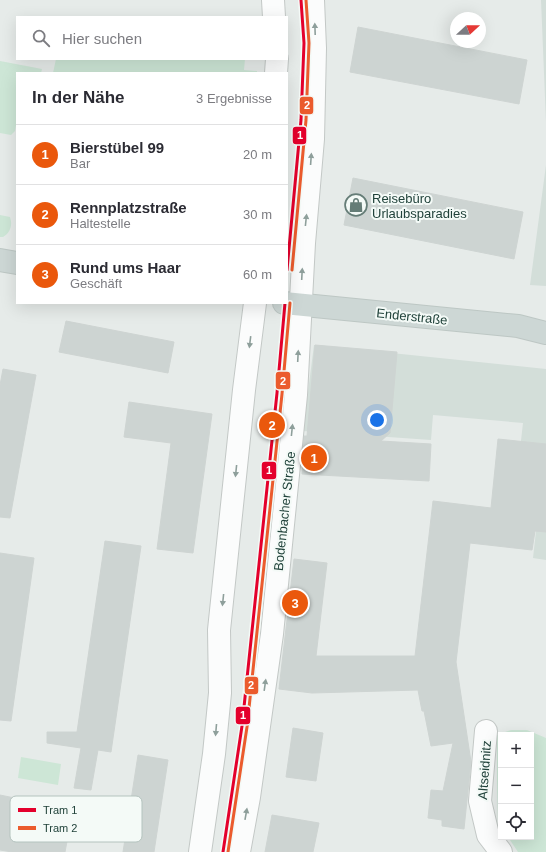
<!DOCTYPE html>
<html lang="de">
<head>
<meta charset="utf-8">
<style>
  :root { --surface:#fff; --page:#f7f7f7; --text:#2b2b33; --muted:#7c7c81; --line:#e1e1e2; --accent:#ea580c }
  body { margin:0; font-family:Helvetica,sans-serif; background:var(--page); color:var(--text) }
  .controls { position:absolute; right:12px; bottom:12px; display:grid; overflow:hidden; border-radius:0px; box-shadow:0 4px 16px #0002 }
  .controls button { width:36px; height:36px; display:grid; place-items:center; padding:0; border:0; border-bottom:1px solid var(--line); background:var(--surface); color:var(--text); font:20px sans-serif }
  .compass { position:absolute; left:450px; top:12px; width:36px; height:36px; border-radius:50%; background:var(--surface); box-shadow:0 4px 16px #0002; rotate:69deg }
  .you { position:absolute; left:377px; top:420px; width:14px; height:14px; margin:-10px; border:3px solid #fff; border-radius:50%; background:#1a73e8; box-shadow:0 0 0 6px #1a73e833 }
  .badge { display:grid; place-items:center; width:26px; height:26px; border-radius:50%; background:var(--accent); color:#fff; font-size:13px; font-weight:700 }
  .pin { position:absolute; translate:-50% -50%; border:2px solid #fff; box-shadow:0 1px 4px #0006 }
  .list { margin:0; padding:0; list-style:none }
  h2 { display:flex; justify-content:space-between; align-items:center; height:52px; margin:0; padding:0 16px; font-size:17px }
  h2 small { font-size:13px; font-weight:400; color:var(--muted) }
  .list li { display:grid; grid-template-columns:26px 1fr auto; gap:12px; align-items:center; box-sizing:border-box; height:60px; padding:0 16px; border-top:1px solid var(--line) }
  .list b { display:block; font-size:15px; white-space:nowrap }
  .list p { margin:0; font-size:13px; white-space:nowrap; color:var(--muted) }
  .list em { font-size:13px; font-style:normal; color:var(--muted) }
  .icon { flex:none; width:22px; height:22px; fill:none; stroke:currentColor; stroke-width:2; stroke-linecap:round; stroke-linejoin:round }
  .map { position:relative; flex:none; width:546px; height:852px; overflow:hidden }
  .search { position:absolute; background:var(--surface); box-shadow:0 4px 16px #0002; left:16px; top:16px; width:272px; height:44px; display:flex; align-items:center; gap:10px; box-sizing:border-box; padding:0 14px; border-radius:0px; color:var(--muted); font-size:15px }
  .panel { position:absolute; background:var(--surface); box-shadow:0 4px 16px #0002; left:16px; top:72px; width:272px; height:232px; border-radius:0px }
  .map>svg:first-child { display:block }
  .built { fill:#d3ded9 }
  .green { fill:#cde6d6 }
  .building { fill:#cdd4d2; stroke:#ced4d2 }
  .lines { fill:none; stroke-linecap:round; stroke-linejoin:round }
  .minor-casing { stroke:#c3c8c6; stroke-width:24 }
  .major-casing { stroke:#bdc7c4; stroke-width:24 }
  .minor { stroke:#fbfcfc; stroke-width:22 }
  .major { stroke:#cdd7d5; stroke-width:22 }
  .tram-1-casing { stroke:#f4faf7; stroke-width:6 }
  .tram-2-casing { stroke:#f4faf7; stroke-width:6 }
  .tram-1 { stroke:#e4002c; stroke-width:3 }
  .tram-2 { stroke:#eb5b2d; stroke-width:3 }
  .oneway { fill:#8e9f9b }
  .labels { text-anchor:middle; stroke-width:4; stroke-linejoin:round; paint-order:stroke }
  .poi-label { font-size:13px; fill:#20423a; stroke:#f4faf7; text-anchor:start }
  .street-label { font-size:13px; fill:#20423a; stroke:#f4faf7 }
  .key { fill:#f4faf7; stroke:#b4c3be; stroke-width:1 }
  .key-label { font-size:11px; fill:#20423a }
  .line-badge { stroke:#f4faf7; stroke-width:1.5 }
  .badge-label { font-size:11px; text-anchor:middle; font-weight:bold; fill:#fff }
</style>
</head>
<body>
<div class="map">
<svg width="546" height="852" viewBox="0 0 546 852">
  <rect width="100%" height="100%" fill="#e6ebe9"/>
  <!-- built -->
  <path class="built" d="M541 0H546V122Z
    M546 165V286L530 285Z
    M314 345 546 369V560L533 558 540 496 515 493 523 423 433 415 431 440 303 431Z"/>
  <!-- green -->
  <path class="green" d="M56 59H245L244 70 257 71V73H53Z
    M0 61 42 69 41 73H17V120L15 131 11 135 0 133Z
    M0 215 10 217C13 225 10 233 3 237H0Z
    M511 730H527L546 738V852H518L508 837H531V735H501V828L498 824 497 781V735Z
    M21 757 61 764 58 785 18 778Z"/>
  <!-- building -->
  <path class="building" d="M358 27 527 60 519 104 350 72Z
    M353 178 523 212 514 259 344 225Z
    M66 321 174 342 168 373 59 352Z
    M315 345 397 352 390 433 381 441 431 444 429 481 302 474 304 436H307Z
    M3 369 36 375 10 518 0 517V385Z
    M129 402 212 414 193 553 157 549 171 443 124 437Z
    M498 439 546 444V532L535 531 532 550 470 543 456 662 471 762 469 781 464 829 442 826V820L428 818 431 790 443 791 453 743 431 746 424 711H422L418 690 312 693 279 689 294 559 327 563 316 656H415L433 501 491 508Z
    M105 541 141 546 111 752 98 750 91 790 74 788 81 748 47 743V732H77Z
    M0 553 34 558 11 721 0 720Z
    M293 728 323 733 316 781 286 777Z
    M138 755 168 760 154 852H123Z
    M0 795 73 810 65 852H12L0 850Z
    M272 815 319 823 313 852H265Z"/>
  <g class="lines">
    <!-- minor casing -->
    <g class="minor-casing">
      <path id="minor" d="M273 0 274 17
        M276 73 277 59
        M486 731 480 801 488 835 501 852
        M200 852 214 754 220 693 219 630 244 390 255 303
        M239 852 249 797 272 634 296 395 304 243 313 139 315 48 313 0"/>
    </g>
    <!-- major casing -->
    <g class="major-casing">
      <path id="major" d="M0 260 17 263
        M284 303 518 326 546 333"/>
    </g>
    <!-- minor -->
    <use href="#minor" class="minor"/>
    <!-- major -->
    <use href="#major" class="major"/>
    <!-- tram-1 casing -->
    <g class="tram-1-casing">
      <path id="tram-1" d="M287 270 301 120 304 43 301 0
        M223 852 242 726 277 393 285 303"/>
    </g>
    <!-- tram-2 casing -->
    <g class="tram-2-casing">
      <path id="tram-2" d="M292 270 306 120 309 43 306 0
        M228 852 247 727 282 394 290 303"/>
    </g>
    <!-- tram-1 -->
    <use href="#tram-1" class="tram-1"/>
    <!-- tram-2 -->
    <use href="#tram-2" class="tram-2"/>
  </g>
  <!-- one-way arrows -->
  <defs><path id="oneway-solid" d="M-6-.8H1V-3.2L6.5 0L1 3.2V.8H-6Z"/></defs>
  <g class="oneway">
    <use href="#oneway-solid" transform="translate(315 29) rotate(-92)"/>
    <use href="#oneway-solid" transform="translate(311 159) rotate(-86)"/>
    <use href="#oneway-solid" transform="translate(306 220) rotate(-84)"/>
    <use href="#oneway-solid" transform="translate(302 274) rotate(-87)"/>
    <use href="#oneway-solid" transform="translate(250 342) rotate(97)"/>
    <use href="#oneway-solid" transform="translate(298 356) rotate(-87)"/>
    <use href="#oneway-solid" transform="translate(292 430) rotate(-84)"/>
    <use href="#oneway-solid" transform="translate(236 471) rotate(96)"/>
    <use href="#oneway-solid" transform="translate(223 600) rotate(96)"/>
    <use href="#oneway-solid" transform="translate(265 685) rotate(-82)"/>
    <use href="#oneway-solid" transform="translate(216 730) rotate(95)"/>
    <use href="#oneway-solid" transform="translate(246 814) rotate(-80)"/>
  </g>
  <!-- icons -->
  <defs>
    <g id="shop-ring" transform="scale(1.15)"><circle r="9.5" fill="#f4faf7" stroke="#657d77" stroke-width="1.5"/><path d="M-5-2.5h2.3a2.7 3.5 0 0 1 5.4 0H5L5.5 6h-11ZM-1.5-2.5h3a1.5 2.3 0 0 0-3 0Z" fill="#657d77"/></g>
  </defs>
  <g fill-rule="evenodd">
    <use href="#shop-ring" x="356" y="205"/>
  </g>
  <g class="labels">
    <!-- poi labels -->
    <g class="poi-label">
      <text x="372" y="203">Reisebüro<tspan x="372" dy="15">Urlaubsparadies</tspan></text>
    </g>
    <!-- street labels -->
    <g class="street-label">
      <text transform="translate(412 316) rotate(6)" y="5">Enderstraße</text>
      <text transform="translate(284 511) rotate(-84)" y="5">Bodenbacher Straße</text>
      <text transform="translate(484 770) rotate(-86)" y="5">Altseidnitz</text>
    </g>
  </g>
  <!-- legend -->
  <rect x="10" y="796" width="132" height="46" rx="6" class="key"/>
  <rect x="18" y="808" width="18" height="4" fill="#e4002c"/>
  <rect x="18" y="826" width="18" height="4" fill="#eb5b2d"/>
  <g class="key-label">
    <text x="43" y="814">Tram 1</text>
    <text x="43" y="832">Tram 2</text>
  </g>
  <g class="line-badge">
    <rect x="299" y="96" width="15" height="19" rx="4" fill="#eb5b2d"/>
    <rect x="292" y="126" width="15" height="19" rx="4" fill="#e4002c"/>
    <rect x="275" y="371" width="16" height="19" rx="4" fill="#eb5b2d"/>
    <rect x="261" y="461" width="16" height="19" rx="4" fill="#e4002c"/>
    <rect x="244" y="676" width="15" height="19" rx="4" fill="#eb5b2d"/>
    <rect x="235" y="706" width="16" height="19" rx="4" fill="#e4002c"/>
  </g>
  <g class="badge-label">
    <text x="307" y="109">2</text>
    <text x="300" y="139">1</text>
    <text x="283" y="385">2</text>
    <text x="269" y="474">1</text>
    <text x="251" y="689">2</text>
    <text x="243" y="719">1</text>
  </g>
</svg>
<div class="controls">
<button>+</button>
<button>−</button>
<button><svg class="icon" aria-label="locate" viewBox="0 0 24 24"><circle cx="12" cy="12" r="6"/><path d="M12 2v4M12 18v4M2 12h4M18 12h4"/></svg></button>
</div>
<svg class="compass" viewBox="-18 -18 36 36"><path d="M0-13l5 13h-10z" fill="#e53935"/><path d="M0 13l5-13h-10z" fill="#7c7c81"/></svg>
<div class="you"></div>
<div class="pin badge" style="left:314px;top:458px">1</div>
<div class="pin badge" style="left:272px;top:425px">2</div>
<div class="pin badge" style="left:295px;top:603px">3</div>
<div class="search"><svg class="icon" aria-label="search" viewBox="0 0 24 24"><circle cx="10" cy="10" r="6"/><path d="M15 15l6 6"/></svg>Hier suchen</div>
<section class="panel">
<h2>In der Nähe<small>3 Ergebnisse</small></h2>
<ul class="list">
<li><span class="badge">1</span><div><b>Bierstübel 99</b><p>Bar</p></div><em>20 m</em></li>
<li><span class="badge">2</span><div><b>Rennplatzstraße</b><p>Haltestelle</p></div><em>30 m</em></li>
<li><span class="badge">3</span><div><b>Rund ums Haar</b><p>Geschäft</p></div><em>60 m</em></li>
</ul>
</section>
</div>
</body>
</html>
